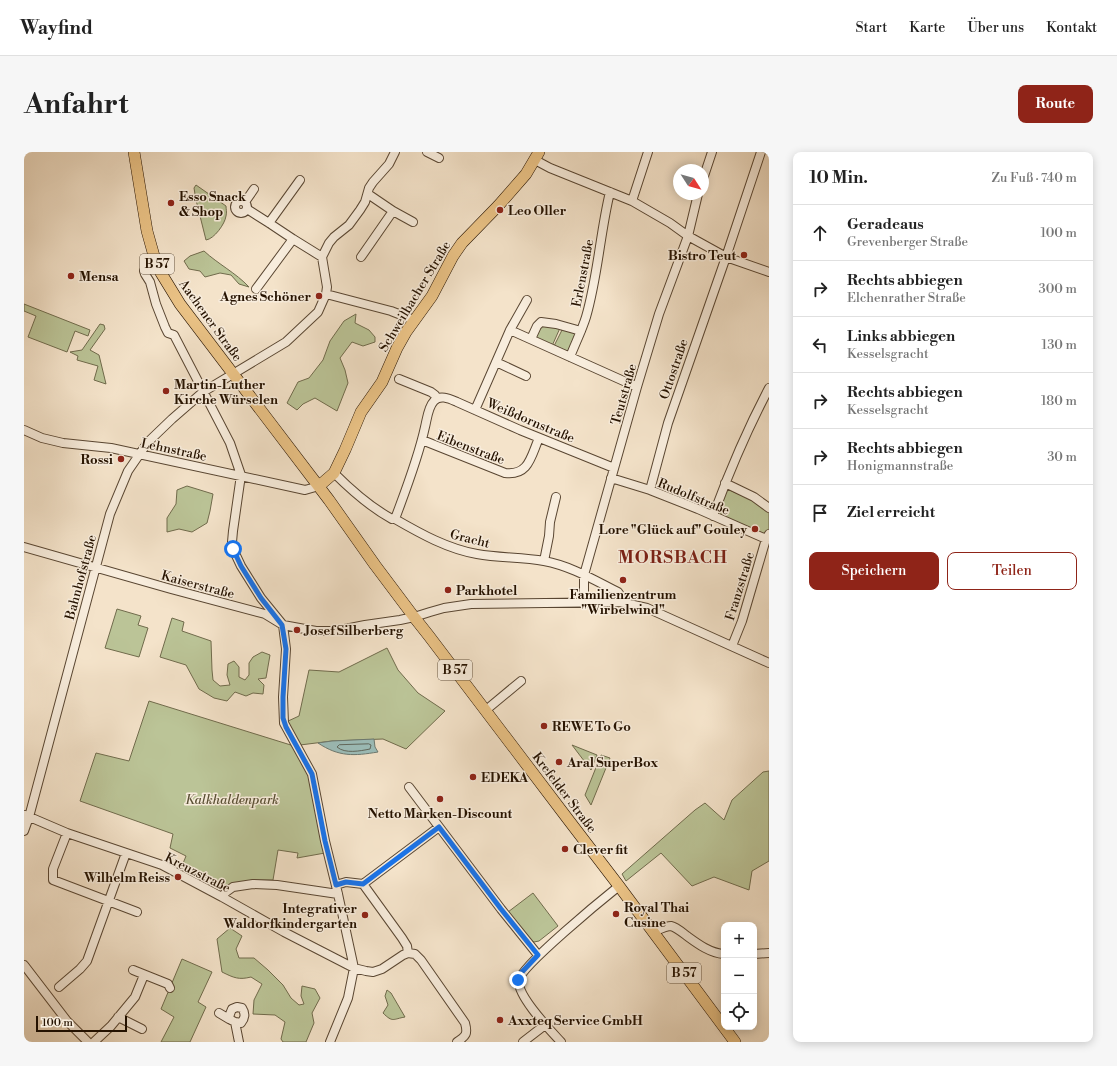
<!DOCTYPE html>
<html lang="de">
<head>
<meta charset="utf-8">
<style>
  :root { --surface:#fff; --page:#f6f6f6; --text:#222; --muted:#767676; --line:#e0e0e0; --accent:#8f2418 }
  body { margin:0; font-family:"Libre Bodoni",serif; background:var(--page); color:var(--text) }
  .controls { position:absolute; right:12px; bottom:12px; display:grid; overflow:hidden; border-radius:8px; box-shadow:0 2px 10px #0003 }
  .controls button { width:36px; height:36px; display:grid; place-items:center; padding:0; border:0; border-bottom:1px solid var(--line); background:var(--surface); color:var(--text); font:20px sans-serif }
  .compass { position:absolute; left:649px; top:12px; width:36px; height:36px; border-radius:50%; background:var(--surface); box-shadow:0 2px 10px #0003; rotate:126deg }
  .scale { position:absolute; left:12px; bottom:10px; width:91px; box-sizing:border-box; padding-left:4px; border:2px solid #251200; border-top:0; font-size:11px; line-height:14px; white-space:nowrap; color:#251200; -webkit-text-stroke:3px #f8eddd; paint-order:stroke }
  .stop { position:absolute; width:12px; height:12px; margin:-9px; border:3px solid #1a73e8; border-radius:50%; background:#fff }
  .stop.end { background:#1a73e8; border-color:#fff; box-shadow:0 1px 4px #0008 }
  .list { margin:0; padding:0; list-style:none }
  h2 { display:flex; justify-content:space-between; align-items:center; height:52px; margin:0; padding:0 16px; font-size:17px }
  h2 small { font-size:13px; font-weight:400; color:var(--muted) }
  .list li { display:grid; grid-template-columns:26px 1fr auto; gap:12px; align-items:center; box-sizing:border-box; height:56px; padding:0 16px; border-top:1px solid var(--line) }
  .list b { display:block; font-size:15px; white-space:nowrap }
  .list p { margin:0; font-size:13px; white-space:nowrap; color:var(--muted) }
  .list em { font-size:13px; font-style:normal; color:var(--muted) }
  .actions { display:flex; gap:8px; padding:12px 16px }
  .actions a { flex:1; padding:9px 0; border:1px solid var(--accent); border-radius:8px; text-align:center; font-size:14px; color:var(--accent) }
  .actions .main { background:var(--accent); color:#fff }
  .icon { flex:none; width:22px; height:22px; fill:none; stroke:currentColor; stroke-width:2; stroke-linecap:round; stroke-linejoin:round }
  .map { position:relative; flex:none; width:745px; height:890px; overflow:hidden; border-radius:8px }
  header { display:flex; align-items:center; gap:24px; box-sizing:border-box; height:56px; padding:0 20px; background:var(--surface); border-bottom:1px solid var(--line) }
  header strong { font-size:19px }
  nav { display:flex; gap:22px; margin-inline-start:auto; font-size:14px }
  .intro { display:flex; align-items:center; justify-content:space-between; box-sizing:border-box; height:96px; padding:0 24px }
  h1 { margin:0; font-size:28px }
  .button { padding:10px 18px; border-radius:8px; background:var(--accent); color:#fff; font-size:14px; font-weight:700 }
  main { display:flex; gap:24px; padding:0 24px }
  aside { flex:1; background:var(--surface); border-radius:8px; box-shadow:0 2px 10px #0003 }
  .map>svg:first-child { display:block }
  .green { fill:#bbc497; stroke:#706b4c }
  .water { fill:#9cbeba; stroke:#6c7970 }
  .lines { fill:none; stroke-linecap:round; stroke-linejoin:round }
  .shore { stroke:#60685d; stroke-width:1 }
  .minor-casing { stroke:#594632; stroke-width:10 }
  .major-casing { stroke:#251200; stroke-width:12 }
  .minor { stroke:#f8eddd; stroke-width:8 }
  .major { stroke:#eac285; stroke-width:11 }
  .route { stroke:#1a73e8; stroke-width:5 }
  .poi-dot { fill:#8f2418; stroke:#f8eddd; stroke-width:1.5 }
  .labels { text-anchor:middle; stroke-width:3; stroke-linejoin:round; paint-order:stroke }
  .shield { fill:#f8eddd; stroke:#645442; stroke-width:1 }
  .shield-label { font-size:12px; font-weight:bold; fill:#251200 }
  .poi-label { font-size:13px; font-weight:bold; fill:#251200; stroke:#f8eddd; text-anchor:start }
  .street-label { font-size:13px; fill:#251200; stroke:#f8eddd }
  .park-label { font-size:13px; font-style:italic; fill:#5a5035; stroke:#f8eddd }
  .district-label { font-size:17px; font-weight:bold; letter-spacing:1px; fill:#7a1f14; stroke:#f8eddd }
</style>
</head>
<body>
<header>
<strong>Wayfind</strong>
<nav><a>Start</a><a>Karte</a><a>Über uns</a><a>Kontakt</a></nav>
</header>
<div class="intro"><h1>Anfahrt</h1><a class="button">Route</a></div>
<main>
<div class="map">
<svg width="745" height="890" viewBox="0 0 745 890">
  <rect width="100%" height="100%" fill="#f4e3ca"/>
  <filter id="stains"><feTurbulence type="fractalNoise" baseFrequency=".005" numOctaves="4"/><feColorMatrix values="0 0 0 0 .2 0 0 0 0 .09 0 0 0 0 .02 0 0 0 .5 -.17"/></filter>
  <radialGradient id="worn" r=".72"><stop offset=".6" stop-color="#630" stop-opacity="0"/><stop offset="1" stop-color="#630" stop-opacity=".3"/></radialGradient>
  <!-- green -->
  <path class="green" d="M172 33 202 54C202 57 203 60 202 64 201 72 190 87 182 88L172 48 170 36Z
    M180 99C194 112 212 121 225 135L215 132 207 123 196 121 181 125 176 119 165 117 160 109 166 104Z
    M0 152 66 178 64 184 51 179 43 200 4 185 12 164 0 159Z
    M332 162 331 171 345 178 351 185V190L339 194 328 190 316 206 321 218 324 231 313 259 291 246 279 252 273 258 263 251 274 230 285 226 299 208 306 189 320 169Z
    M76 172 80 173 81 177 66 198 75 203 82 232 70 228 74 214 53 208 54 204 46 200 58 198Z
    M519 172 536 176 528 194 509 186Z
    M539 176 550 181 551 183 545 198 543 199 530 194Z
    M163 334 189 342 186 359 183 371 168 380 155 377 143 380V366L152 352 153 338Z
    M703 337 735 351 745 358V378L741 385 692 362Z
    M93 457 117 464 114 473 124 476 115 505 81 496Z
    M148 466 160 470 158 479 187 489 188 518 189 528 196 534 206 533 203 523 204 512 210 509 215 515V525L221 528 225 523V511L229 505 238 500 246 503 242 526 234 527 240 533 239 542 229 541 222 544 211 540 203 549 190 546 175 537 162 513 136 505Z
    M363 496 374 518 394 541 421 559 382 597 359 587 308 589 276 593 262 570 275 564 285 518 315 520Z
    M125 549 270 594 286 623 301 701 273 706 274 701 254 698 249 728H228L202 735 158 714 162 704 146 696 149 682 56 649 72 601 105 609Z
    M548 593 573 603 567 618Z
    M577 603 586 606 567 653 561 643Z
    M745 619V709L728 719 725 738 690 725 668 734 637 701 602 729 598 722 671 658 681 651 700 668 708 648 739 620Z
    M509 741 534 774 515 789 510 790 506 788 484 760Z
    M206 776 218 784 212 797 215 806H230L244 818 259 833 267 846 275 853 280 852 277 844 278 834 291 837 296 846 288 861 290 871 282 890H259L257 887 261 870 251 863 229 862 230 848 238 832 227 825C215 828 210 826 198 820L193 787Z
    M158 807 188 820 174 850 182 855 166 890H137L150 865 137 857Z
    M363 838 367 841 381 865C369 867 369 871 359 861L364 853 361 844Z"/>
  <!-- water -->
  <path class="water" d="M350 587 351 595 354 600C330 604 315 605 294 591L308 589Z"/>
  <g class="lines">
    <!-- shore -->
    <path class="shore" d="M345 592 347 593 346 597C336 599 321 602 313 595L315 593Z"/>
    <!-- minor casing -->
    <g class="minor-casing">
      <path id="minor" d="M403 0 415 6
        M511 8 526 16 608 49 646 71 664 84 702 105 745 120
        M679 27 688 0
        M344 42 369 59 389 70
        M211 55a6 6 0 1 1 12 0a6 6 0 1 1-12 0Z
        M608 49 624 0
        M221 50 230 37
        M223 57 245 71 269 87 298 105
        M245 71 276 28
        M337 105 369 59
        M132 111 122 115 120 119 121 122 126 130 132 152 141 175 144 181 150 183 206 291 217 323 209 379 208 390 209 397 217 414 237 446 259 473 262 497 259 545 260 571 288 622 301 689 314 742 330 816 324 846 306 890
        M232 137 269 87
        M302 142 303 135 298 105 305 91 310 85 325 73 336 58 341 50 345 36 349 30 365 12 371 0
        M486 178 613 235
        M507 187 513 174 517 170 532 172 557 179
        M546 205C551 192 558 178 562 165 574 124 576 81 586 40
        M472 210 502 224
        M375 227 407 240 411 243 413 246
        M451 258 486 178 503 148
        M0 278 18 286 39 291 87 296 281 338 295 334
        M398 288 481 321C505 324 507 304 515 286
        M590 316 496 278 433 250C426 247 416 242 410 249 404 255 403 267 401 275 394 307 382 337 371 367 397 382 424 397 453 402 475 406 498 405 520 409 547 414 570 428 594 440L596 443V450
        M310 321C328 339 346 355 368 367
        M587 326 626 338 674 357 742 387
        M701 331 730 345 745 356
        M626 338 644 271 702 105 737 0
        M689 364C705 320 723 278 745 236
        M0 395 147 437 241 462 259 473 292 479H311L341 473 376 468 390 465 406 460 420 456 447 452 596 450 623 456 745 511
        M520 409 525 384 526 370 532 345
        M560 451V423L613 235 635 162 664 84 674 42
        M708 494 718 469 742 387 745 382
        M462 558 497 529
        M385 635 477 757 514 803
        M1 663 43 681 138 713 198 745 260 780 330 816 342 819 349 820 358 817 379 803 384 801 391 802 397 808 441 871C444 882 442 884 433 890
        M0 679 5 665 86 362 104 319 124 290 148 267 179 240 262 190 294 160 302 142 367 159 390 168
        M43 681 29 717V728L113 760
        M339 732 378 786 383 794 384 801
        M312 733 322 730 339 732 415 675
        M198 745 202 740 209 735 229 732 253 733 314 742
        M629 780C634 778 642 774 647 774 652 775 659 781 663 784 674 792 686 801 700 802
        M730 802 745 801
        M0 813 43 869 64 890
        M109 818 144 832 146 836
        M35 835 56 817 63 809 102 701
        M213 855 218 856C222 862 221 866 217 871L211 870 205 867 206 862 208 857Z
        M195 861 205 867
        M94 865 118 877
        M211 870 215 890
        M70 890 87 874 111 845 120 823
        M499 890 521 873
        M537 890C526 878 492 843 495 828 497 814 580 746 595 734"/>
    </g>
    <!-- major casing -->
    <g class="major-casing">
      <path id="major" d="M110 0 123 79 132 111 137 121 156 152 305 348 351 413 390 465 405 484 543 666 595 734 711 890
        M295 334 310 321 321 298 337 260 358 230 373 196 382 180 408 144 429 104 438 91 474 54 502 22 515 0"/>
    </g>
    <!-- minor -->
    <use href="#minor" class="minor"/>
    <!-- major -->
    <use href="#major" class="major"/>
  </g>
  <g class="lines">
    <!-- route -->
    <path class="route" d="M209 397 217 414 237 446 258 473 262 497 259 545V566L262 575 288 622 301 689 312 733 322 730 339 732 415 675 477 757 514 803 497 821 494 828"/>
  </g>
  <!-- markers -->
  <g class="poi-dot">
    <circle cx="147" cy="51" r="4"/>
    <circle cx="476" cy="58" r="4"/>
    <circle cx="720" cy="103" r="4"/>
    <circle cx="47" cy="124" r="4"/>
    <circle cx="295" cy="144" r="4"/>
    <circle cx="142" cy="239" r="4"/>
    <circle cx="97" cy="307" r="4"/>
    <circle cx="731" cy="377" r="4"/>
    <circle cx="599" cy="428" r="4"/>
    <circle cx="424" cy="438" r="4"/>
    <circle cx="273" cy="478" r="4"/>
    <circle cx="520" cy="574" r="4"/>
    <circle cx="535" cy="610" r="4"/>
    <circle cx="449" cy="625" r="4"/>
    <circle cx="416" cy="647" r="4"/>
    <circle cx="541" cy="697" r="4"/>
    <circle cx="154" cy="725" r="4"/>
    <circle cx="592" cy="762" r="4"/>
    <circle cx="341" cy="763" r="4"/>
    <circle cx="476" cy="868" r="4"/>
  </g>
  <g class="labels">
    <!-- shield labels -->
    <g class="shield">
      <rect x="116" y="102" width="34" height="20" rx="3"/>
      <rect x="414" y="508" width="34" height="20" rx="3"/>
      <rect x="643" y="811" width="34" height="20" rx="3"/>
    </g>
    <g class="shield-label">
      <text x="133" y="116">B 57</text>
      <text x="431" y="522">B 57</text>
      <text x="660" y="825">B 57</text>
    </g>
    <!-- poi labels -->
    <g class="poi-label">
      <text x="155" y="49">Esso Snack<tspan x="155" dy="15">&amp; Shop</tspan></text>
      <text x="484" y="63">Leo Oller</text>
      <text x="712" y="108" text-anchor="end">Bistro Teut</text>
      <text x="55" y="129">Mensa</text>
      <text x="287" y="149" text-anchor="end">Agnes Schöner</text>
      <text x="150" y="237">Martin-Luther<tspan x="150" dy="15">Kirche Würselen</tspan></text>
      <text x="89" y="312" text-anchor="end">Rossi</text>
      <text x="723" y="382" text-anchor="end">Lore "Glück auf" Gouley</text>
      <text x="432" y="443">Parkhotel</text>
      <text x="599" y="447" text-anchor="middle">Familienzentrum<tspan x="599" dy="15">"Wirbelwind"</tspan></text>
      <text x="281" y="483">Josef Silberberg</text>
      <text x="528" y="579">REWE To Go</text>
      <text x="543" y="615">Aral SuperBox</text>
      <text x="457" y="630">EDEKA</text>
      <text x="416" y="666" text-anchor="middle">Netto Marken-Discount</text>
      <text x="549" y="702">Clever fit</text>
      <text x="146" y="730" text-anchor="end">Wilhelm Reiss</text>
      <text x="600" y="760">Royal Thai<tspan x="600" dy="15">Cusine</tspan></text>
      <text x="333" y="761" text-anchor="end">Integrativer<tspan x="333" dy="15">Waldorfkindergarten</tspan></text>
      <text x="484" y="873">Axxteq Service GmbH</text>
    </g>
    <!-- street labels -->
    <g class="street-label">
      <text transform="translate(558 121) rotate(-79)" y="5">Erlenstraße</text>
      <text transform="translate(390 144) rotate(-59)" y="5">Schweilbacher Straße</text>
      <text transform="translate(187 168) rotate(54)" y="5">Aachener Straße</text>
      <text transform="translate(649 217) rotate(-71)" y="5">Ottostraße</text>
      <text transform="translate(599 242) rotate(-74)" y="5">Teutstraße</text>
      <text transform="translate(507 268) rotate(23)" y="5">Weißdornstraße</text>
      <text transform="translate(447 295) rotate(21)" y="5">Eibenstraße</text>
      <text transform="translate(150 297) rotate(12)" y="5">Lehnstraße</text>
      <text transform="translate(670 344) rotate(22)" y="5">Rudolfstraße</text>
      <text transform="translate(446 386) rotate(14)" y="5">Gracht</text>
      <text transform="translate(56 425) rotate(-75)" y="5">Bahnhofstraße</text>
      <text transform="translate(174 432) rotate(15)" y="5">Kaiserstraße</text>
      <text transform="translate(715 434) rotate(-73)" y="5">Franzstraße</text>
      <text transform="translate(541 640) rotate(53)" y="5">Krefelder Straße</text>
      <text transform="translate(174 720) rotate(27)" y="5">Kreuzstraße</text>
    </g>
    <!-- park labels -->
    <g class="park-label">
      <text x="208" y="652">Kalkhaldenpark</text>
    </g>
    <!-- district labels -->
    <g class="district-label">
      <text x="649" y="411">MORSBACH</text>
    </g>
  </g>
  <rect width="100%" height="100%" filter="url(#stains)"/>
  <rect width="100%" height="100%" fill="url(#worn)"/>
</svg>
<div class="controls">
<button>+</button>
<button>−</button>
<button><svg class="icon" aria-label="locate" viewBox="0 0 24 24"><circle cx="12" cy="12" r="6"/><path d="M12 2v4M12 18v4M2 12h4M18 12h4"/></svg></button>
</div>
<svg class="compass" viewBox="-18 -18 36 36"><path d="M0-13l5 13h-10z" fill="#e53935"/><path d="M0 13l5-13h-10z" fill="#767676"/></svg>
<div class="scale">100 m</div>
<div class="stop" style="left:209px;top:397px"></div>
<div class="stop end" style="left:494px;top:828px"></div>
</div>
<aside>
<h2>10 Min.<small>Zu Fuß · 740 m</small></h2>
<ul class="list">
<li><svg class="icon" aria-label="ahead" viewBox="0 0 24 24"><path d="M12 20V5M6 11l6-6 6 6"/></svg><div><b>Geradeaus</b><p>Grevenberger Straße</p></div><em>100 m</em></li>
<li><svg class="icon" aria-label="right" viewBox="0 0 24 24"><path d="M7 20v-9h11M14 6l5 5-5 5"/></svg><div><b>Rechts abbiegen</b><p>Elchenrather Straße</p></div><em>300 m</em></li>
<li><svg class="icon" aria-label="left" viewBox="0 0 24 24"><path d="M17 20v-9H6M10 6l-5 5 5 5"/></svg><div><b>Links abbiegen</b><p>Kesselsgracht</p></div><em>130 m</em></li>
<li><svg class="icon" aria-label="right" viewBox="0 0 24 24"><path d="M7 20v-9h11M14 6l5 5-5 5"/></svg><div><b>Rechts abbiegen</b><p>Kesselsgracht</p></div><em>180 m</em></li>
<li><svg class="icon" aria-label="right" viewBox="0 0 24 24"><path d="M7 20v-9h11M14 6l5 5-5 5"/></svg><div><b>Rechts abbiegen</b><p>Honigmannstraße</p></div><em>30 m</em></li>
<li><svg class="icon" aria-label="arrive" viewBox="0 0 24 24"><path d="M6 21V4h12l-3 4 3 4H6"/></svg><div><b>Ziel erreicht</b></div></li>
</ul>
<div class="actions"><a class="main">Speichern</a><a>Teilen</a></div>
</aside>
</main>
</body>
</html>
